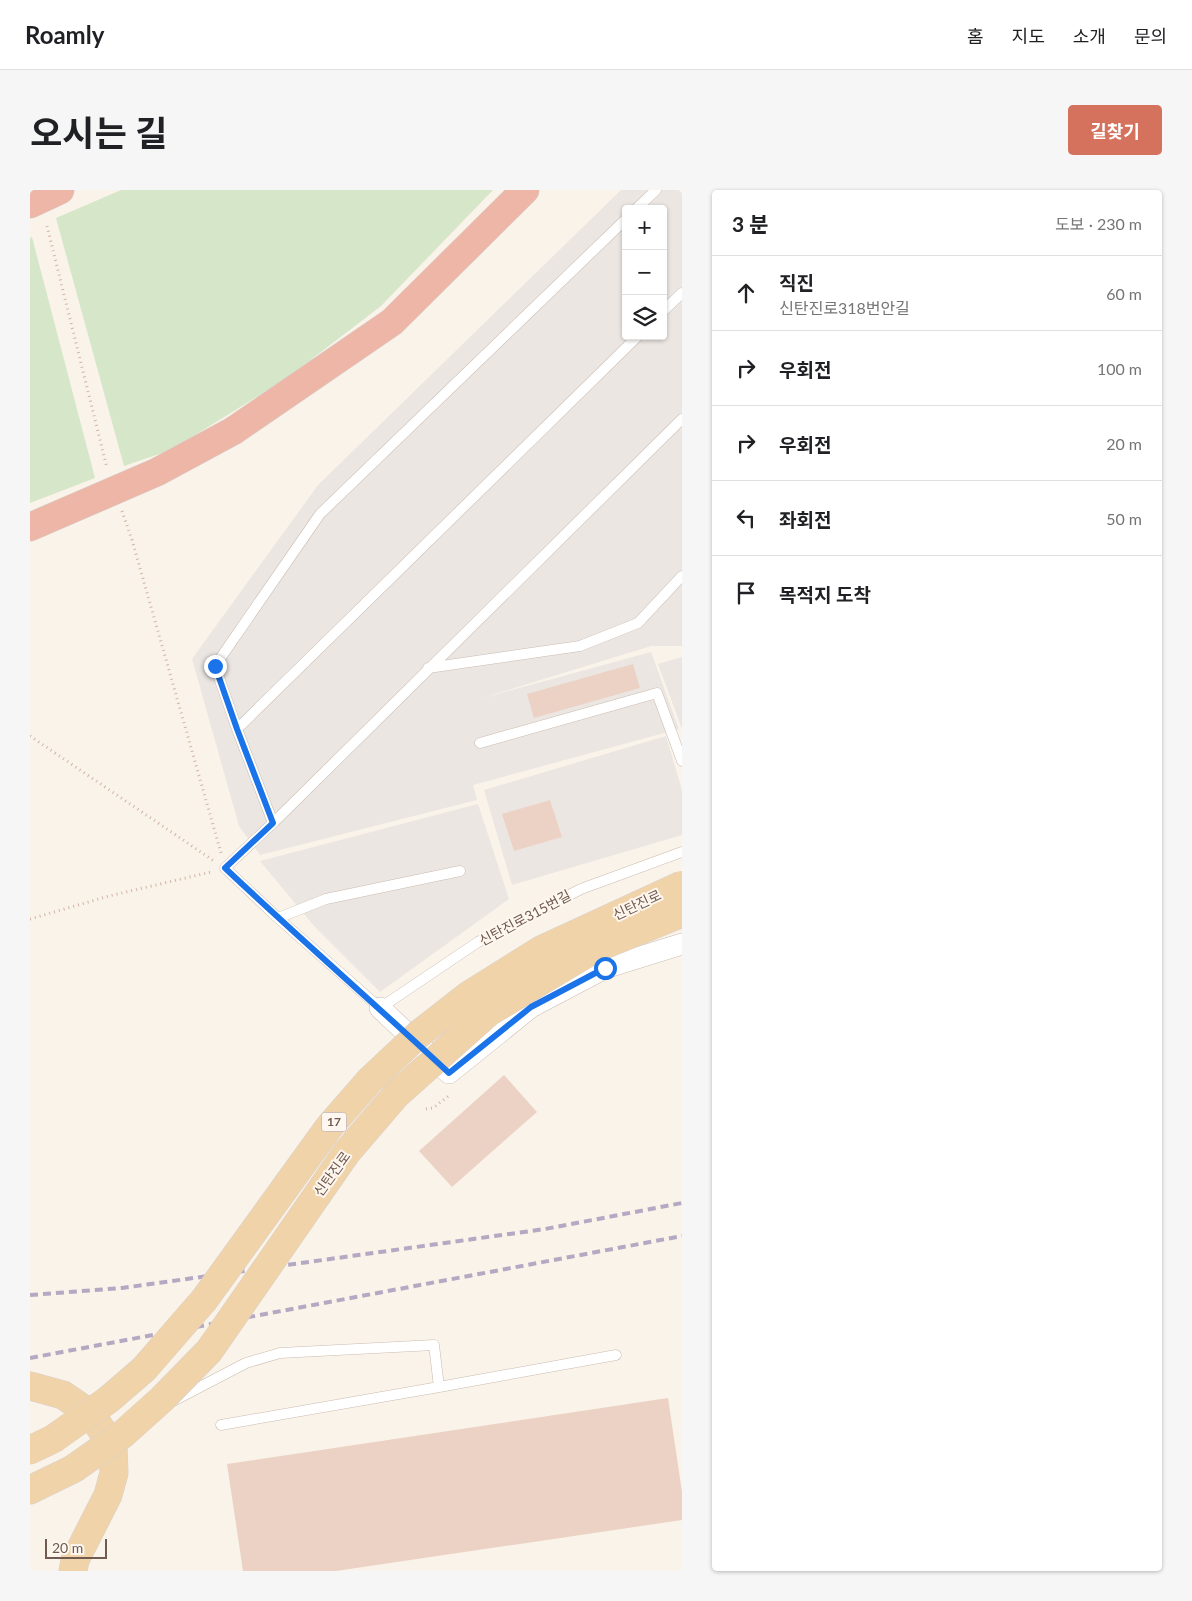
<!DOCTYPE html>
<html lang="ko">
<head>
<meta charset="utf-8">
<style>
  :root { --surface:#fff; --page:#f6f6f6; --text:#202124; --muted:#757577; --line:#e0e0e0; --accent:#d5725d }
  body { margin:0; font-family:Lato,"Noto Sans KR",sans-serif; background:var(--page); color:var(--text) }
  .controls { position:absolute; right:15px; top:15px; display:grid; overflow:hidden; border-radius:5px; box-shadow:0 1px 4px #0004 }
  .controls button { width:45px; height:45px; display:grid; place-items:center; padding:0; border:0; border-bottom:1px solid var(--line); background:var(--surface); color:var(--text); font:25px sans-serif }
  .scale { position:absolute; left:15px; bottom:12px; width:62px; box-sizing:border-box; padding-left:5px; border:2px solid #715a50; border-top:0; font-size:14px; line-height:18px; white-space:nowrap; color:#715a50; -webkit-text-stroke:4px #fdf7ef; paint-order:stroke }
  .stop { position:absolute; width:15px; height:15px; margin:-11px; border:4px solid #1a73e8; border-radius:50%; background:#fff }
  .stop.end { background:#1a73e8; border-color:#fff; box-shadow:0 1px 5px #0008 }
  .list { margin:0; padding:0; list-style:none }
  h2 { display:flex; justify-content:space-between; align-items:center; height:65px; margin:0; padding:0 20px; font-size:21px }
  h2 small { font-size:16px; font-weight:400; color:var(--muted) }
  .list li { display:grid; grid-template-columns:32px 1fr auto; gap:15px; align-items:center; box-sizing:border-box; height:75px; padding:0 20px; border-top:1px solid var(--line) }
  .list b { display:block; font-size:19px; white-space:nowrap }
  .list p { margin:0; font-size:16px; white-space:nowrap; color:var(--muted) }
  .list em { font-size:16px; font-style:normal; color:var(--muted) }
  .icon { flex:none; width:28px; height:28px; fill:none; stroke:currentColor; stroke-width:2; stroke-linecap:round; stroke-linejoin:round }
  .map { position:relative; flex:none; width:652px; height:1381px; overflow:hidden; border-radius:5px }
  header { display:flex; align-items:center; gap:30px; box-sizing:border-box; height:70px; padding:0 25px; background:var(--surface); border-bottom:1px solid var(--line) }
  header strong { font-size:24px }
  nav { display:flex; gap:28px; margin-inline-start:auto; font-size:18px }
  .intro { display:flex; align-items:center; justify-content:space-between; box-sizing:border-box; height:120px; padding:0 30px }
  h1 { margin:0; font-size:35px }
  .button { padding:12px 22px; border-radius:5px; background:var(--accent); color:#fff; font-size:18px; font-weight:700 }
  main { display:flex; gap:30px; padding:0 30px }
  aside { flex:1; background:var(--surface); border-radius:5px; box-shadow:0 1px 4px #0004 }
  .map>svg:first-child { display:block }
  .industrial { fill:#ebe6e2; fill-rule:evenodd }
  .green { fill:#d6e6c9 }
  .building { fill:#ecd2c4 }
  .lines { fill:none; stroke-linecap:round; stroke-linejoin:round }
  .service-casing { stroke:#cbbbb0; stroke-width:11 }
  .minor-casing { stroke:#cbbbb0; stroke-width:22 }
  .primary-casing { stroke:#d7d1ce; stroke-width:29 }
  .motorway-casing { stroke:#d7d1ce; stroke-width:29 }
  .path { stroke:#d1b5a7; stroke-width:3; stroke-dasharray:1 4; stroke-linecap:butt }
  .service { stroke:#fff; stroke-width:10 }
  .minor { stroke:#fff; stroke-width:21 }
  .primary { stroke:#f1d3a9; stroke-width:28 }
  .motorway { stroke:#edb6a7; stroke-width:28 }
  .rail { stroke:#b5a8c3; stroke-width:4; stroke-dasharray:8 5; stroke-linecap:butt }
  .primary-bridge-casing { stroke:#d7d1ce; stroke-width:29; stroke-linecap:butt }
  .primary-bridge { stroke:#f1d3a9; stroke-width:28 }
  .route { stroke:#1a73e8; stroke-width:6 }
  .labels { text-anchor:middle; stroke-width:4; stroke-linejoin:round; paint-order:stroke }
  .shield { fill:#fdf7ef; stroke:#9b8980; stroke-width:1 }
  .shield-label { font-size:12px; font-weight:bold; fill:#715a50 }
  .street-label { font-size:14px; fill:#715a50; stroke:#fdf7ef }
</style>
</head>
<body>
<header>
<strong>Roamly</strong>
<nav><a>홈</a><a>지도</a><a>소개</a><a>문의</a></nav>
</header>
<div class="intro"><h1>오시는 길</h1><a class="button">길찾기</a></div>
<main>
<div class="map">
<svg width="652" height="1381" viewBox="0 0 652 1381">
  <rect width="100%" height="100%" fill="#faf3e9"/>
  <!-- industrial -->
  <path class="industrial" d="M591 0H652V456H621L449 509 621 462 649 539 443 595 447 610 230 665 209 636 162 469 288 295ZM596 19H633V146H596Z
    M652 467V539L628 474Z
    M636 546 652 600V645L482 695 454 600Z
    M448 614 479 709 350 802 284 736 230 671Z"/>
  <!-- green -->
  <path class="green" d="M91 0H463L351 116 257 188 141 260 94 276 26 28Z
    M2 47 65 288 0 313V48Z"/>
  <!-- building -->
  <path class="building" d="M603 474 610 498 504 528 497 504Z
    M520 610 532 647 484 661 472 624Z
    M474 885 507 922 422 997 389 961Z
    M638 1208 652 1302V1330L306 1381H213L197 1274Z"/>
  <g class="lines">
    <!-- service casing -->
    <g class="service-casing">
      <path id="service" d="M606 19 626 0
        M633 121 652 103
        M652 229 243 633 195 678 248 728 350 818 448 752 551 699 652 662
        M398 478 550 456 608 433 652 386
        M207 539 608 146
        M450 553 627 503 652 571
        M243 633 207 539 185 476 290 324 596 29
        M248 728 296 709 430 681
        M143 1211 216 1173 250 1163 404 1155 409 1197 586 1165
        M191 1235 409 1197"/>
    </g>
    <!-- minor casing -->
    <g class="minor-casing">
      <path id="minor" d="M350 818 419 883 501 817 575 778 652 754"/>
    </g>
    <!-- primary casing -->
    <g class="primary-casing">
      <path id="primary" d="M0 1196 33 1205 61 1224 83 1257 84 1283 78 1305 45 1370 43 1381
        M0 1260 23 1249
        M0 1300 43 1279"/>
    </g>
    <!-- motorway casing -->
    <g class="motorway-casing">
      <path id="motorway" d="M0 14 30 0
        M0 337 127 282 203 241 362 132 495 0"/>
    </g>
    <!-- path -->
    <path class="path" d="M17 36 77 278
      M92 321 102 350 191 663
      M0 546 184 671
      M0 729 79 706 181 682
      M396 919 403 918 421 904"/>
    <!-- service -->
    <use href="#service" class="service"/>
    <!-- minor -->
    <use href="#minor" class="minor"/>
    <!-- primary -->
    <use href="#primary" class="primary"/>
    <!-- motorway -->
    <use href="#motorway" class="motorway"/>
    <!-- rail -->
    <path class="rail" d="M0 1105 92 1098 515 1039 652 1013
      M0 1168 652 1046"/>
    <!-- primary-bridge casing -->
    <g class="primary-bridge-casing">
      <path id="primary-bridge" d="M23 1249 78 1210 114 1179 174 1110 299 937 340 890 389 844 439 805 511 760 652 695
        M43 1279 93 1244 132 1209 179 1161 317 962 366 905 459 822 564 759 652 723"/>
    </g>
    <!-- primary-bridge -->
    <use href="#primary-bridge" class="primary-bridge"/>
  </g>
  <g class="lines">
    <!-- route -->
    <path class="route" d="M185 476 207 539 243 633 195 678C269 748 345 814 419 883L501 817 575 778"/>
  </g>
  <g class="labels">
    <!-- shield labels -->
    <rect class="shield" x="291.5" y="922.5" width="25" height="19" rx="4"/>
    <g class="shield-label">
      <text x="304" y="936">17</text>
    </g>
    <!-- street labels -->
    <g class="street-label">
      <text transform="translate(607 715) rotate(-25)" y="5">신탄진로</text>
      <text transform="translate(495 728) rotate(-28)" y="5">신탄진로315번길</text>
      <text transform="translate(302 984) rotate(-54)" y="5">신탄진로</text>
    </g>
  </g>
</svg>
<div class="controls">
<button>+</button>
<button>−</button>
<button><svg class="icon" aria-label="layers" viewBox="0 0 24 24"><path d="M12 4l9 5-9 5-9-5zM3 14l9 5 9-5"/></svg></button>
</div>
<div class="scale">20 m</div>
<div class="stop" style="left:575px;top:778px"></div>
<div class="stop end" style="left:185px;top:476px"></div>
</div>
<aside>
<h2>3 분<small>도보 · 230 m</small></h2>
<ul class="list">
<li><svg class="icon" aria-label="ahead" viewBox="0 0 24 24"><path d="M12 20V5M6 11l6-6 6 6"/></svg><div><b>직진</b><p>신탄진로318번안길</p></div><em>60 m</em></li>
<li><svg class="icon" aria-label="right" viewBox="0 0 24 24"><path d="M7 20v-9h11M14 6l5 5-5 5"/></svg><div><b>우회전</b></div><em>100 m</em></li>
<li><svg class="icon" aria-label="right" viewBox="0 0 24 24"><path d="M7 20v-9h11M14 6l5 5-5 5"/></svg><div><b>우회전</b></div><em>20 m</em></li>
<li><svg class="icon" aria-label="left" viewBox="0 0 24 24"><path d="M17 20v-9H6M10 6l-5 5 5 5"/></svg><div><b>좌회전</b></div><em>50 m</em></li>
<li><svg class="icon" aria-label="arrive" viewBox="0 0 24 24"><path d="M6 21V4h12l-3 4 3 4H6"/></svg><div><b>목적지 도착</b></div></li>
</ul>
</aside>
</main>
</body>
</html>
